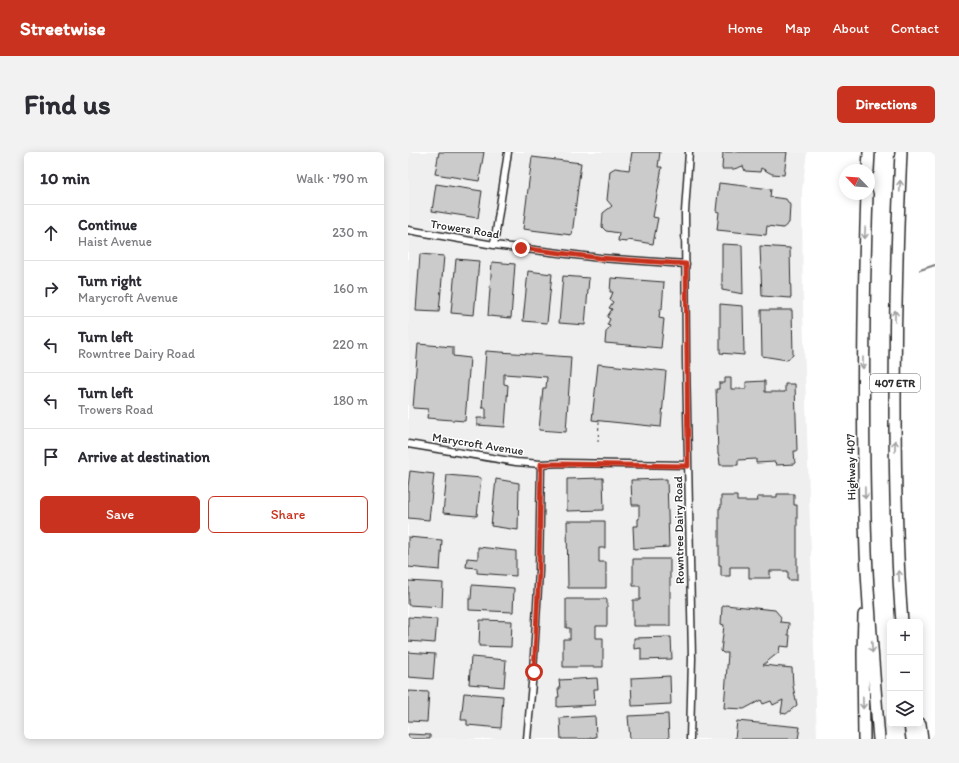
<!DOCTYPE html>
<html lang="en">
<head>
<meta charset="utf-8">
<style>
  :root { --surface:#fff; --page:#f2f2f3; --text:#2b2b33; --muted:#7c7c81; --line:#e1e1e2; --accent:#c8321e }
  body { margin:0; font-family:Itim,sans-serif; background:var(--page); color:var(--text) }
  .controls { position:absolute; right:12px; bottom:12px; display:grid; overflow:hidden; border-radius:6px; box-shadow:0 2px 10px #0003 }
  .controls button { width:36px; height:36px; display:grid; place-items:center; padding:0; border:0; border-bottom:1px solid var(--line); background:var(--surface); color:var(--text); font:20px sans-serif }
  .compass { position:absolute; left:431px; top:12px; width:36px; height:36px; border-radius:50%; background:var(--surface); box-shadow:0 2px 10px #0003; rotate:295deg }
  .stop { position:absolute; width:12px; height:12px; margin:-9px; border:3px solid #c8321e; border-radius:50%; background:#fff }
  .stop.end { background:#c8321e; border-color:#fff; box-shadow:0 1px 4px #0008 }
  .list { margin:0; padding:0; list-style:none }
  h2 { display:flex; justify-content:space-between; align-items:center; height:52px; margin:0; padding:0 16px; font-size:17px }
  h2 small { font-size:13px; font-weight:400; color:var(--muted) }
  .list li { display:grid; grid-template-columns:26px 1fr auto; gap:12px; align-items:center; box-sizing:border-box; height:56px; padding:0 16px; border-top:1px solid var(--line) }
  .list b { display:block; font-size:15px; white-space:nowrap }
  .list p { margin:0; font-size:13px; white-space:nowrap; color:var(--muted) }
  .list em { font-size:13px; font-style:normal; color:var(--muted) }
  .actions { display:flex; gap:8px; padding:12px 16px }
  .actions a { flex:1; padding:9px 0; border:1px solid var(--accent); border-radius:6px; text-align:center; font-size:14px; color:var(--accent) }
  .actions .main { background:var(--accent); color:#fff }
  .icon { flex:none; width:22px; height:22px; fill:none; stroke:currentColor; stroke-width:2; stroke-linecap:round; stroke-linejoin:round }
  .map { position:relative; flex:none; width:527px; height:587px; overflow:hidden; border-radius:6px }
  header { display:flex; align-items:center; gap:24px; box-sizing:border-box; height:56px; padding:0 20px; background:var(--accent); color:#fff }
  header strong { font-size:19px }
  nav { display:flex; gap:22px; margin-inline-start:auto; font-size:14px }
  .intro { display:flex; align-items:center; justify-content:space-between; box-sizing:border-box; height:96px; padding:0 24px }
  h1 { margin:0; font-size:28px }
  .button { padding:10px 18px; border-radius:6px; background:var(--accent); color:#fff; font-size:14px; font-weight:700 }
  main { display:flex; gap:24px; padding:0 24px }
  aside { flex:1; background:var(--surface); border-radius:6px; box-shadow:0 2px 10px #0003 }
  .map>svg:first-child { display:block }
  .built { fill:#efefef }
  .lines { fill:none; stroke-linecap:round; stroke-linejoin:round }
  .stream { stroke:#7e7e7e; stroke-width:2 }
  .building { fill:#cbcbcb; stroke:#2b2b2b }
  .street-casing { stroke:#2b2b2b; stroke-width:9 }
  .highway-casing { stroke:#2b2b2b; stroke-width:14 }
  .path { stroke:#2b2b2b; stroke-width:1; stroke-dasharray:3 3; stroke-linecap:butt }
  .street { stroke:#fff; stroke-width:6 }
  .highway { stroke:#fff; stroke-width:11 }
  .oneway { stroke:#a0a0a0 }
  .route { stroke:#c8321e; stroke-width:5 }
  .labels { text-anchor:middle; stroke-width:3; stroke-linejoin:round; paint-order:stroke }
  .shield { fill:#fff; stroke:#6b6b6b; stroke-width:1 }
  .shield-label { font-size:11px; font-weight:bold; fill:#2b2b2b }
  .street-label { font-size:12px; fill:#2b2b2b; stroke:#fff }
</style>
</head>
<body>
<header>
<strong>Streetwise</strong>
<nav><a>Home</a><a>Map</a><a>About</a><a>Contact</a></nav>
</header>
<div class="intro"><h1>Find us</h1><a class="button">Directions</a></div>
<main>
<aside>
<h2>10 min<small>Walk · 790 m</small></h2>
<ul class="list">
<li><svg class="icon" aria-label="ahead" viewBox="0 0 24 24"><path d="M12 20V5M6 11l6-6 6 6"/></svg><div><b>Continue</b><p>Haist Avenue</p></div><em>230 m</em></li>
<li><svg class="icon" aria-label="right" viewBox="0 0 24 24"><path d="M7 20v-9h11M14 6l5 5-5 5"/></svg><div><b>Turn right</b><p>Marycroft Avenue</p></div><em>160 m</em></li>
<li><svg class="icon" aria-label="left" viewBox="0 0 24 24"><path d="M17 20v-9H6M10 6l-5 5 5 5"/></svg><div><b>Turn left</b><p>Rowntree Dairy Road</p></div><em>220 m</em></li>
<li><svg class="icon" aria-label="left" viewBox="0 0 24 24"><path d="M17 20v-9H6M10 6l-5 5 5 5"/></svg><div><b>Turn left</b><p>Trowers Road</p></div><em>180 m</em></li>
<li><svg class="icon" aria-label="arrive" viewBox="0 0 24 24"><path d="M6 21V4h12l-3 4 3 4H6"/></svg><div><b>Arrive at destination</b></div></li>
</ul>
<div class="actions"><a class="main">Save</a><a>Share</a></div>
</aside>
<div class="map">
<svg width="527" height="587" viewBox="0 0 527 587">
  <rect width="100%" height="100%" fill="#fff"/>
  <filter id="ink" filterUnits="userSpaceOnUse"><feTurbulence type="fractalNoise" baseFrequency=".025" numOctaves="2"/><feDisplacementMap in="SourceGraphic" scale="8" xChannelSelector="R" yChannelSelector="G"/><feConvolveMatrix kernelMatrix="1 2 1 2 8 2 1 2 1" color-interpolation-filters="sRGB"/></filter>
  <g filter="url(#ink)">
    <!-- built -->
    <path class="built" d="M0 0H399L394 38 395 158 409 587H0Z"/>
    <g class="lines">
      <!-- stream -->
      <path class="stream" d="M512 118 527 113"/>
    </g>
    <!-- building -->
    <path class="building" d="M31 0H76L71 29 27 22Z
      M224 0H252L250 15H254L245 65 250 66 245 92 220 88 219 90 210 89 211 81 198 79 194 75 195 61 204 54 199 48 202 19 207 16 221 18Z
      M315 0H379L376 23 364 22 353 16 352 20 337 19 335 14 326 17H314Z
      M124 5 173 11 164 83 115 77Z
      M311 31 363 37 362 45 378 47 382 53 381 71 375 76 359 74 358 83 309 78 311 60 308 59Z
      M28 32 74 39 70 66 24 59Z
      M314 92 334 93 335 142 314 138Z
      M352 94 382 96 383 146 354 144Z
      M12 102 36 104 31 160 8 159Z
      M48 107 71 109 66 163 43 161Z
      M84 110 107 112 103 166 80 164Z
      M120 119 144 122 139 171 115 169Z
      M155 124 181 126 177 173 151 171Z
      M203 126 256 130 254 157H252L251 166 256 167 253 196 197 191 198 180 202 174 199 173 202 167 199 165 204 157 201 156 205 150 202 148 205 140H202Z
      M312 152 335 154 336 203 312 201Z
      M353 158H384L385 203 379 208 354 204Z
      M10 192 45 195V204L62 206 57 269 19 266 20 257 5 256Z
      M78 199 163 205 158 280 131 278 135 236H138L139 225 96 222V232L100 233 97 275 69 273V266H78V256H74Z
      M190 212 258 219 253 275 184 268Z
      M317 226H323V237H338V230L357 229V240H377V232H387L389 299H386L387 312 368 313 367 310 348 311V307L330 308V313H312L311 303H310L308 237H311V231H317Z
      M2 319 26 322 21 368 0 366V335Z
      M39 323 73 326 69 364 35 361Z
      M195 326 196 358 159 359V327Z
      M88 327 111 331 110 378 83 374Z
      M259 327 261 395 226 397 225 374H230V367H231V353H224L223 328Z
      M369 342H386V353H389V428H380V419H362V426H341V415H322V424H313V413H311V356H313V344H329V349H350L349 345H369Z
      M159 369H197V396H191V410H198V436H160Z
      M0 385 34 388 32 418 0 415Z
      M70 395 108 399V424L69 421V416L58 415 59 406 70 407Z
      M225 407H262V474H225V448H232V434H225Z
      M0 429 35 431 34 455 0 453Z
      M64 433 106 436 105 460 61 458V447H63Z
      M158 447H199V474H188V486H195V515H155V487H162V476H158Z
      M317 453 367 458 373 465 372 470 381 471 380 483H382L381 495 372 494 371 500 355 513 384 516 385 534 389 553 378 562 373 561 375 548 365 553 363 549 355 552 353 548 336 557 316 556 320 501H315L313 499 316 473 313 472 314 455Z
      M0 465 29 467 27 491 0 489Z
      M72 468 104 469 103 495 71 494Z
      M263 485 264 507 233 508V496L226 497V486Z
      M0 500 27 502 25 527 0 525Z
      M63 505 98 508 96 535 61 532Z
      M262 524 263 552 224 554 223 526Z
      M189 526 190 537H186L187 553 149 555V545H151L150 537H152L151 528Z
      M0 539 21 540 19 570 0 569Z
      M56 541 95 544 93 576 59 573V568H53Z
      M260 562 261 587H222L220 564Z
      M187 564 188 585 182 586V587H153L152 566Z
      M329 569 392 575 390 587H327Z
      M0 582 22 583V587H0Z"/>
    <g class="lines">
      <!-- street casing -->
      <g class="street-casing">
        <path id="street" d="M281 0 277 60 278 208 284 506 282 587
          M0 78 86 93 192 106 278 112
          M86 93 100 0
          M0 292 108 310 133 312 154 311 280 313
          M119 587 125 520 131 419 133 312"/>
      </g>
      <!-- highway casing -->
      <g class="highway-casing">
        <path id="highway" d="M493 0C489 83 487 166 487 249 487 322 488 397 494 470
          M460 18 461 0
          M459 42C455 161 454 280 458 400 461 462 466 525 471 587
          M456 463 455 502 456 587
          M502 572 504 587
          M512 572 514 587"/>
      </g>
      <!-- path -->
      <path class="path" d="M190 290 191 270"/>
      <!-- street -->
      <use href="#street" class="street"/>
      <!-- highway -->
      <use href="#highway" class="highway"/>
    </g>
    <!-- one-way arrows -->
    <defs><path id="oneway-shaft" d="M-6 0H5M1.5-3L5.5 0L1.5 3" fill="none" stroke-width="1.6" stroke-linecap="round" stroke-linejoin="round"/></defs>
    <g class="oneway">
      <use href="#oneway-shaft" transform="translate(492 34) rotate(-88)"/>
      <use href="#oneway-shaft" transform="translate(457 81) rotate(92)"/>
      <use href="#oneway-shaft" transform="translate(487 164) rotate(-89)"/>
      <use href="#oneway-shaft" transform="translate(455 211) rotate(90)"/>
      <use href="#oneway-shaft" transform="translate(487 294) rotate(-91)"/>
      <use href="#oneway-shaft" transform="translate(457 341) rotate(89)"/>
      <use href="#oneway-shaft" transform="translate(491 424) rotate(-93)"/>
      <use href="#oneway-shaft" transform="translate(464 495) rotate(87)"/>
      <use href="#oneway-shaft" transform="translate(455 551) rotate(89)"/>
    </g>
  </g>
  <g class="lines" filter="url(#ink)">
    <!-- route -->
    <path class="route" d="M113 96 192 106 278 112 280 314 154 312H133L131 419 126 520"/>
  </g>
  <g class="labels">
    <!-- shield labels -->
    <rect class="shield" x="462" y="222" width="50" height="18" rx="3"/>
    <g class="shield-label">
      <text x="487" y="235">407 ETR</text>
    </g>
    <!-- street labels -->
    <g class="street-label">
      <text transform="translate(57 77) rotate(9)" y="4">Trowers Road</text>
      <text transform="translate(70 292) rotate(9)" y="4">Marycroft Avenue</text>
      <text transform="translate(443 315) rotate(-91)" y="4">Highway 407</text>
      <text transform="translate(271 378) rotate(-91)" y="4">Rowntree Dairy Road</text>
    </g>
  </g>
</svg>
<div class="controls">
<button>+</button>
<button>−</button>
<button><svg class="icon" aria-label="layers" viewBox="0 0 24 24"><path d="M12 4l9 5-9 5-9-5zM3 14l9 5 9-5"/></svg></button>
</div>
<svg class="compass" viewBox="-18 -18 36 36"><path d="M0-13l5 13h-10z" fill="#e53935"/><path d="M0 13l5-13h-10z" fill="#7c7c81"/></svg>
<div class="stop" style="left:126px;top:520px"></div>
<div class="stop end" style="left:113px;top:96px"></div>
</div>
</main>
</body>
</html>
